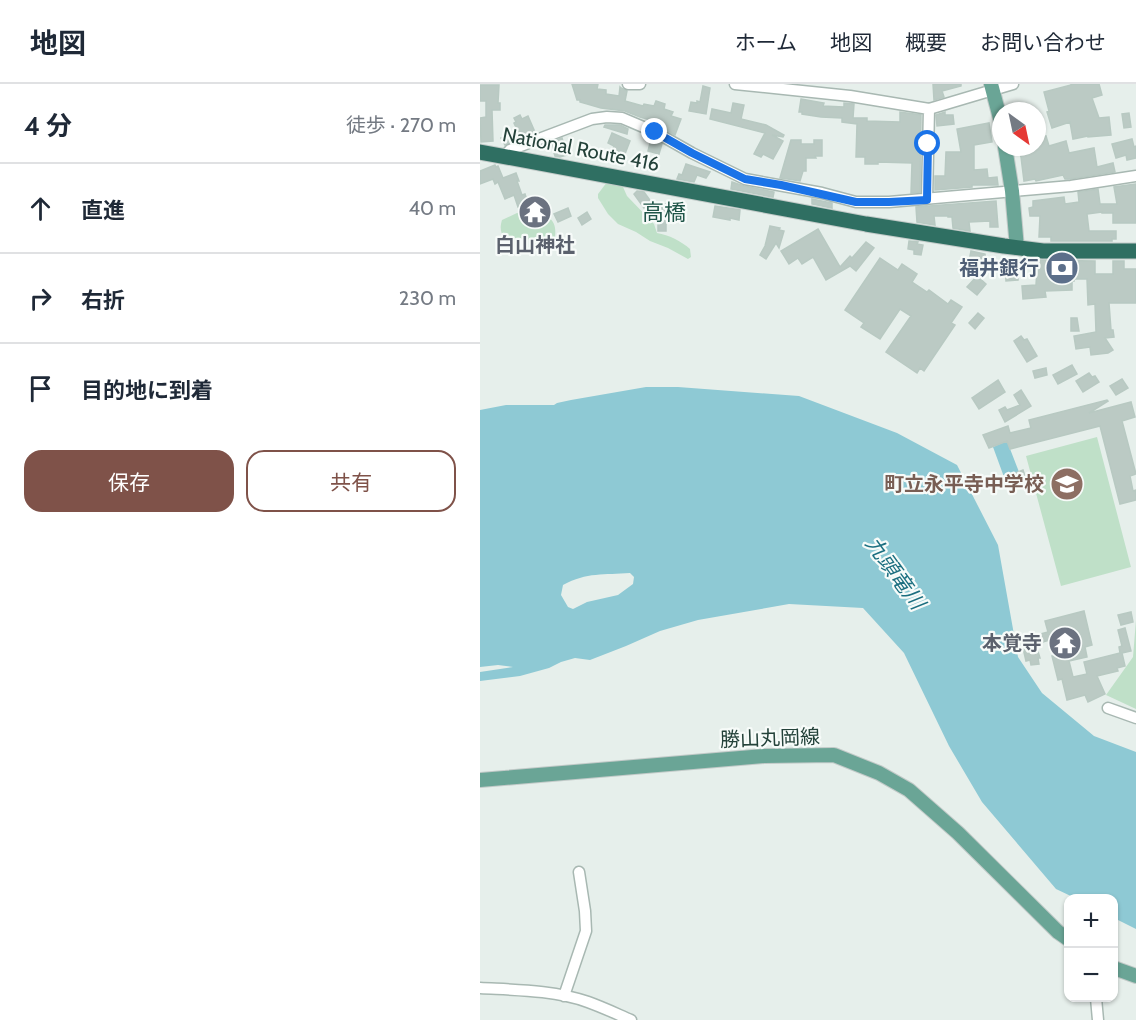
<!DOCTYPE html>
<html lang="ja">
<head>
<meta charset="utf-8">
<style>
  :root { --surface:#fff; --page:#f2f2f3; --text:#1f2937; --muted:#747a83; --line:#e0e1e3; --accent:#7f5249 }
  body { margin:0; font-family:Cabin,"Noto Sans JP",sans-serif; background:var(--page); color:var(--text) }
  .controls { position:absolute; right:18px; bottom:18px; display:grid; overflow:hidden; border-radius:12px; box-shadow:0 2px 4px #0004 }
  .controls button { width:54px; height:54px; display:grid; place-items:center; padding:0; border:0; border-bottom:2px solid var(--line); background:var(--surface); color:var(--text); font:30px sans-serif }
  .compass { position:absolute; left:512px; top:18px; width:54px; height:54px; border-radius:50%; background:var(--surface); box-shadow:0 2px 4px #0004; rotate:147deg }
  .stop { position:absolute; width:18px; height:18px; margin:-14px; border:4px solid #1a73e8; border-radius:50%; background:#fff }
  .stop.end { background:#1a73e8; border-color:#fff; box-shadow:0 2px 6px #0008 }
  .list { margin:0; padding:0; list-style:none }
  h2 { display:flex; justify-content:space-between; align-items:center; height:78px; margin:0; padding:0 24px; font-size:26px }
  h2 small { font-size:20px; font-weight:400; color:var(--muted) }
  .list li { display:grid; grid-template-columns:39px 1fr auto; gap:18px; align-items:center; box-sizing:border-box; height:90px; padding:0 24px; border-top:2px solid var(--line) }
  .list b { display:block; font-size:22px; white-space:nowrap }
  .list em { font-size:20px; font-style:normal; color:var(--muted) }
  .actions { display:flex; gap:12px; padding:18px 24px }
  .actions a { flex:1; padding:14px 0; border:2px solid var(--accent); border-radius:18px; text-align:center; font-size:21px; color:var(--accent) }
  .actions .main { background:var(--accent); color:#fff }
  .icon { flex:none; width:33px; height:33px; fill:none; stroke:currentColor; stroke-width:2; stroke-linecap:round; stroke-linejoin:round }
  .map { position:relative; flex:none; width:656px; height:936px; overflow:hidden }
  header { display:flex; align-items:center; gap:36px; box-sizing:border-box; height:84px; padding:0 30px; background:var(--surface); border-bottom:2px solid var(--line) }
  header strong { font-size:28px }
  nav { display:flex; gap:33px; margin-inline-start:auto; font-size:21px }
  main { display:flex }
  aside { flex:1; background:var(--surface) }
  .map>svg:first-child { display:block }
  .green { fill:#bfe0c8 }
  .water { fill:#8ec9d4; fill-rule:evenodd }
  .building { fill:#bbcac4; stroke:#b8c9c2; stroke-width:1.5 }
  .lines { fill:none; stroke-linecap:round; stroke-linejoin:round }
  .minor-casing { stroke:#a8b8b2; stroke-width:13 }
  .major-casing { stroke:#c2cac8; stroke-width:16 }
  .highway-casing { stroke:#c2cac8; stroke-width:17 }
  .minor { stroke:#fff; stroke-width:10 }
  .major { stroke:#6aa596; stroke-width:14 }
  .highway { stroke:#2f6f62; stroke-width:15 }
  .route { stroke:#1a73e8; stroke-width:8 }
  .labels { text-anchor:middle; stroke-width:4.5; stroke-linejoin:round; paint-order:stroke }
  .street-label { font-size:20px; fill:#24423a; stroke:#f7fbf9 }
  .worship-label { font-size:20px; font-weight:bold; fill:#5b616d; stroke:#f7fbf9 }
  .service-label { font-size:20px; font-weight:bold; fill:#4e5e75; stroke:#f7fbf9; text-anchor:end }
  .education-label { font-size:20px; font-weight:bold; fill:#785e54; stroke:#f7fbf9; text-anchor:end }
  .water-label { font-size:21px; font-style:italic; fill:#1c6f80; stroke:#f7fbf9 }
  .quarter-label { font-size:22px; fill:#1f5548; stroke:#f7fbf9 }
</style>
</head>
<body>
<header>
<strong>地図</strong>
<nav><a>ホーム</a><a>地図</a><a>概要</a><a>お問い合わせ</a></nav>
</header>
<main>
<aside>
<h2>4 分<small>徒歩 · 270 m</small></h2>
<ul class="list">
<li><svg class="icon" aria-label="ahead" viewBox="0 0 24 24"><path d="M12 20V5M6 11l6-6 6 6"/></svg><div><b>直進</b></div><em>40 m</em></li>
<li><svg class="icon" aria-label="right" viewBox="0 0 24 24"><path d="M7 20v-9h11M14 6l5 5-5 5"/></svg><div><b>右折</b></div><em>230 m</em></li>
<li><svg class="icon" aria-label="arrive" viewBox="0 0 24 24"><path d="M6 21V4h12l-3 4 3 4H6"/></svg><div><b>目的地に到着</b></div></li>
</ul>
<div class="actions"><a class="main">保存</a><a>共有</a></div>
</aside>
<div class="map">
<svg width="656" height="936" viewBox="0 0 656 936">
  <rect width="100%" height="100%" fill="#e6efeb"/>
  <!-- green -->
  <path class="green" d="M127 98 140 101 143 103 147 112 174 140 177 149C189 151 201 157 210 165L211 173 208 175 188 164 170 157 156 148 138 140 128 130 118 114V110Z
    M51 126 54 135 68 133C75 138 76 144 75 153 61 163 35 173 24 154 20 147 20 143 22 136L37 129Z
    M617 353 651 483 581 502 546 372Z
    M656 536V625L626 611 653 573Z"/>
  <!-- water -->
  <path class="water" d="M166 303H198L319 312 417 349 477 381 518 461 538 573 562 609 614 652 656 668V845L634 834V814H595L576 805 502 718 469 662 424 569 383 524 309 520 218 536 180 547 146 562 110 576 95 574 81 578 69 584 40 592 0 597V588L33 583 18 581 0 583V326L26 321H74L77 319 91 316ZM150 489 154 493 153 500 138 511 107 518 93 525 88 523 81 511 83 501C107 488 124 491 150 489Z
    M527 357 539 388 524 393 513 363Z"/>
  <!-- building -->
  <path class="building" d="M92 0H118L117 5 126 6V10L139 12 140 3 141 4 147 7 145 17 163 22 164 20 174 22 176 17 185 20 184 25 193 28 191 32 201 35 195 51 174 39V37L160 33 145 27 121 24 100 18V16H97Z
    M453 0H481V2L462 7 464 13 454 16Z
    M591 0H619L622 11 612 14 619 34 629 33 631 51 608 53V52L593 55 590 38 572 44 567 28 569 27 564 8 591 1Z
    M0 1H19L18 19H20V26H12L13 57 1 58 0 34 6 33V17H0Z
    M223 2 230 4 226 30 209 27 211 18 217 19V17L220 18Z
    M321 15 344 19 343 22 364 23V19L374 20 373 34H387V37L420 38V28L441 31 440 108 431 109 432 79 398 78V80H385V73H376L377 40 362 38V34L341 33 322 30V28H319Z
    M253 19 264 21 261 35 286 41 304 51 303 53 292 51 303 57 293 75 283 70 281 73 274 70 285 49 230 35 232 25 251 29Z
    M465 28V31H473L474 40 457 42 456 31Z
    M649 29 651 43 644 44 642 30Z
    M40 31 42 35 48 32 55 48 25 61 21 54 37 46 34 39 36 38 34 34Z
    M509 39 512 58 494 61V86L507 85 508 94 517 93 518 101H492V103L455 106V92H465L466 68H481L477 45Z
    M125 41H140L148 45 147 50 124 43Z
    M132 49 150 57 143 75 131 70 134 62 128 59Z
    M566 52 569 62 586 57 589 69 614 64 617 83 633 79 635 88 590 95H585L583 91 556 97 555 95 544 97 541 73 538 63H557V54Z
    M82 54 87 71 80 73 75 72 71 58Z
    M171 55 182 60 179 70 168 67Z
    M652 55 654 63 656 62V74L647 76 646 71 636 74 632 60Z
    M311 56H321V60H334V56H342V72H335L336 74H326V87H323L320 97 300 94Z
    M206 80 230 88 226 94 217 91 214 98 197 95 199 90 202 91Z
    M15 81 16 83 18 82 23 94 36 89 39 97H37L42 111 45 110 48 119 38 123 34 111 25 115 18 98 15 100 13 95 0 100V87Z
    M252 98 264 102 294 108 293 113 251 105Z
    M656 100V139H633V129H622V128L607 130 609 147H636V155H632V157H571V153H559L560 132H550L549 124 553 123V117L584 113 585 120 599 118 598 108 618 105 620 120H637L634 103Z
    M157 107 164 108 172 119 164 124 154 110Z
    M332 115 352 119V124L332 120Z
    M516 117 518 143H510V137L489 138 490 147 473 144 472 133H468V132H454L455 141 437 138 436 123Z
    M188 120 189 133H186V147H178V128L170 129V121Z
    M64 121 66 129 56 132 53 124Z
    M235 122 260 126 259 136 250 134V136L233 133Z
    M88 124 91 132 78 138 74 130Z
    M107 128 111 135 102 141 98 134Z
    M290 142 300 144 299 146 304 147 299 164 296 159 286 175 280 171 285 162Z
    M338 145 360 183 370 172 372 174 386 158 394 164 376 187 370 182 346 196 333 173 322 180 318 174 309 180 301 167Z
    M429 157 438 158 437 160 443 161 441 171 434 170V166L428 165Z
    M491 167 505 170 506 179 489 177Z
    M400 174 418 186 422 180 437 190 432 198 447 208 449 206 468 220 471 216 482 223 471 239 475 241 444 287 440 284 437 289 406 268 431 232 420 225 400 255 381 243 384 239 365 226Z
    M555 176 615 177V190H633V177H644V185H656V219H629L631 246H633L634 253 625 254 633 266 628 269 611 271 610 263 596 265 594 252 616 248 615 220 608 221 607 195H594V197H592V206L565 207 566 213 543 215 542 202 556 201 557 184H555Z
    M525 181H533V189H538V196L526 197Z
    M497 192 506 200 497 211 487 203Z
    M498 229 504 234 495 245 489 239Z
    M591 234H597L599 247H591Z
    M541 252 544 256 547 255 557 272 547 278 534 257Z
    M592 281 597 290 578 300 573 291Z
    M566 284 567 291 555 294 553 287Z
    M609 289 612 293 615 292 619 298 603 308 596 297Z
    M642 295 648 304 636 311 630 302Z
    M518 296 525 308 499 325 492 314Z
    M541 306 551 322 525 338 519 326 525 323 527 326 540 321 534 311Z
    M627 316 628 317 609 329 651 318 655 333 642 337 656 390 650 392 653 407 656 406V416L640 420 620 342 530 365 527 357 509 364 503 351 528 342 530 349 551 344 549 336Z
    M543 386 545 392 523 401 520 395Z
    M604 527 612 561 605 563 607 573 589 577 593 593 607 590 604 578 640 569 639 563 642 562 638 546 645 544 651 567 642 569 645 582 637 584 638 587 617 592 625 610 608 618 605 611 587 616 582 595 578 596 572 572H574L570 556 551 561 549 553 568 548 565 537Z
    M651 528 653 538 641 541 638 531Z
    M556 561 560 574H558L559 580 551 581 550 576 546 577 543 564Z"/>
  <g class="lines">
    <!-- minor casing -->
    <g class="minor-casing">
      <path id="minor" d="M148 0H160
        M255 0 370 12 449 25 533 0
        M24 73 30 66 112 35 127 33 142 34 175 48 212 69 265 95 342 109 376 118H409L591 102 656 92
        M447 115 449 25
        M628 624 656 634
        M0 904C35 906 74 906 108 918 122 923 137 930 151 936
        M84 912 106 847 105 827 99 788
        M616 914 618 936"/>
    </g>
    <!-- major casing -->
    <g class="major-casing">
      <path id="major" d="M511 0 521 38
        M525 63 532 107 537 164
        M0 696 284 672 354 671 399 689 429 706 478 749 578 848 588 855
        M634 884 656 892"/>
    </g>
    <!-- highway casing -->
    <g class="highway-casing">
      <path id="highway" d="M0 68 386 140 524 162 563 167H656"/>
    </g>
    <!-- minor -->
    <use href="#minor" class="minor"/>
    <!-- major -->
    <use href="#major" class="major"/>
    <!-- highway -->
    <use href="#highway" class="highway"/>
  </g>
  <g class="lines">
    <!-- route -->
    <path class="route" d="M175 48 212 69 265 95 301 101 376 118H409L447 116 448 60"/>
  </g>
  <!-- icons -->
  <defs>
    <g id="temple-disc" transform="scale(1.725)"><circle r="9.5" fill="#6b7280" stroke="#f7fbf9"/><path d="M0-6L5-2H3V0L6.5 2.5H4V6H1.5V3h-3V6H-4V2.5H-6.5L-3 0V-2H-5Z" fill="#fff"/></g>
    <g id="bank-disc" transform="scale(1.725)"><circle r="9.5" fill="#5c6f8a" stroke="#f7fbf9"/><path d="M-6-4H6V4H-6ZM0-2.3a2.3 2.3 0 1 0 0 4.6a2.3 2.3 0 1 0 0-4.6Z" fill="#fff"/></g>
    <g id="school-disc" transform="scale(1.725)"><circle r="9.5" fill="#8d6e63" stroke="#f7fbf9"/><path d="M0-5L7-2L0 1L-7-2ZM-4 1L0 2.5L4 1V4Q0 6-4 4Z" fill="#fff"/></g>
  </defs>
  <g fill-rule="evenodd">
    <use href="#temple-disc" x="55" y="128"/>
    <use href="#bank-disc" x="582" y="184"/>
    <use href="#school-disc" x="587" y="400"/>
    <use href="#temple-disc" x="585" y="559"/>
  </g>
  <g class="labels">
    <!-- street labels -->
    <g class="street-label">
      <text transform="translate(101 65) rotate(11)" y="7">National Route 416</text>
      <text transform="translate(290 654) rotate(-2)" y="7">勝山丸岡線</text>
    </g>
    <!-- worship labels -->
    <g class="worship-label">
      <text x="55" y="168">白山神社</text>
      <text x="562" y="566" text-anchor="end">本覚寺</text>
    </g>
    <!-- service labels -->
    <g class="service-label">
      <text x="559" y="191">福井銀行</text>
    </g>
    <!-- education labels -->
    <g class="education-label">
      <text x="564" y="407">町立永平寺中学校</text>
    </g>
    <!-- water labels -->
    <g class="water-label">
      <text transform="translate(415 489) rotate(54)" y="7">九頭竜川</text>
    </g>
    <!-- quarter labels -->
    <g class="quarter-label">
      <text x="184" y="136">高橋</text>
    </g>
  </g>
</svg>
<div class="controls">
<button>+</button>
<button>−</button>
</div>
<svg class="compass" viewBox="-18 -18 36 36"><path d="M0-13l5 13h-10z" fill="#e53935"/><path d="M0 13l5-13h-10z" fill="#747a83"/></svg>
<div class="stop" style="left:448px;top:60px"></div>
<div class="stop end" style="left:175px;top:48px"></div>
</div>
</main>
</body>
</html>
